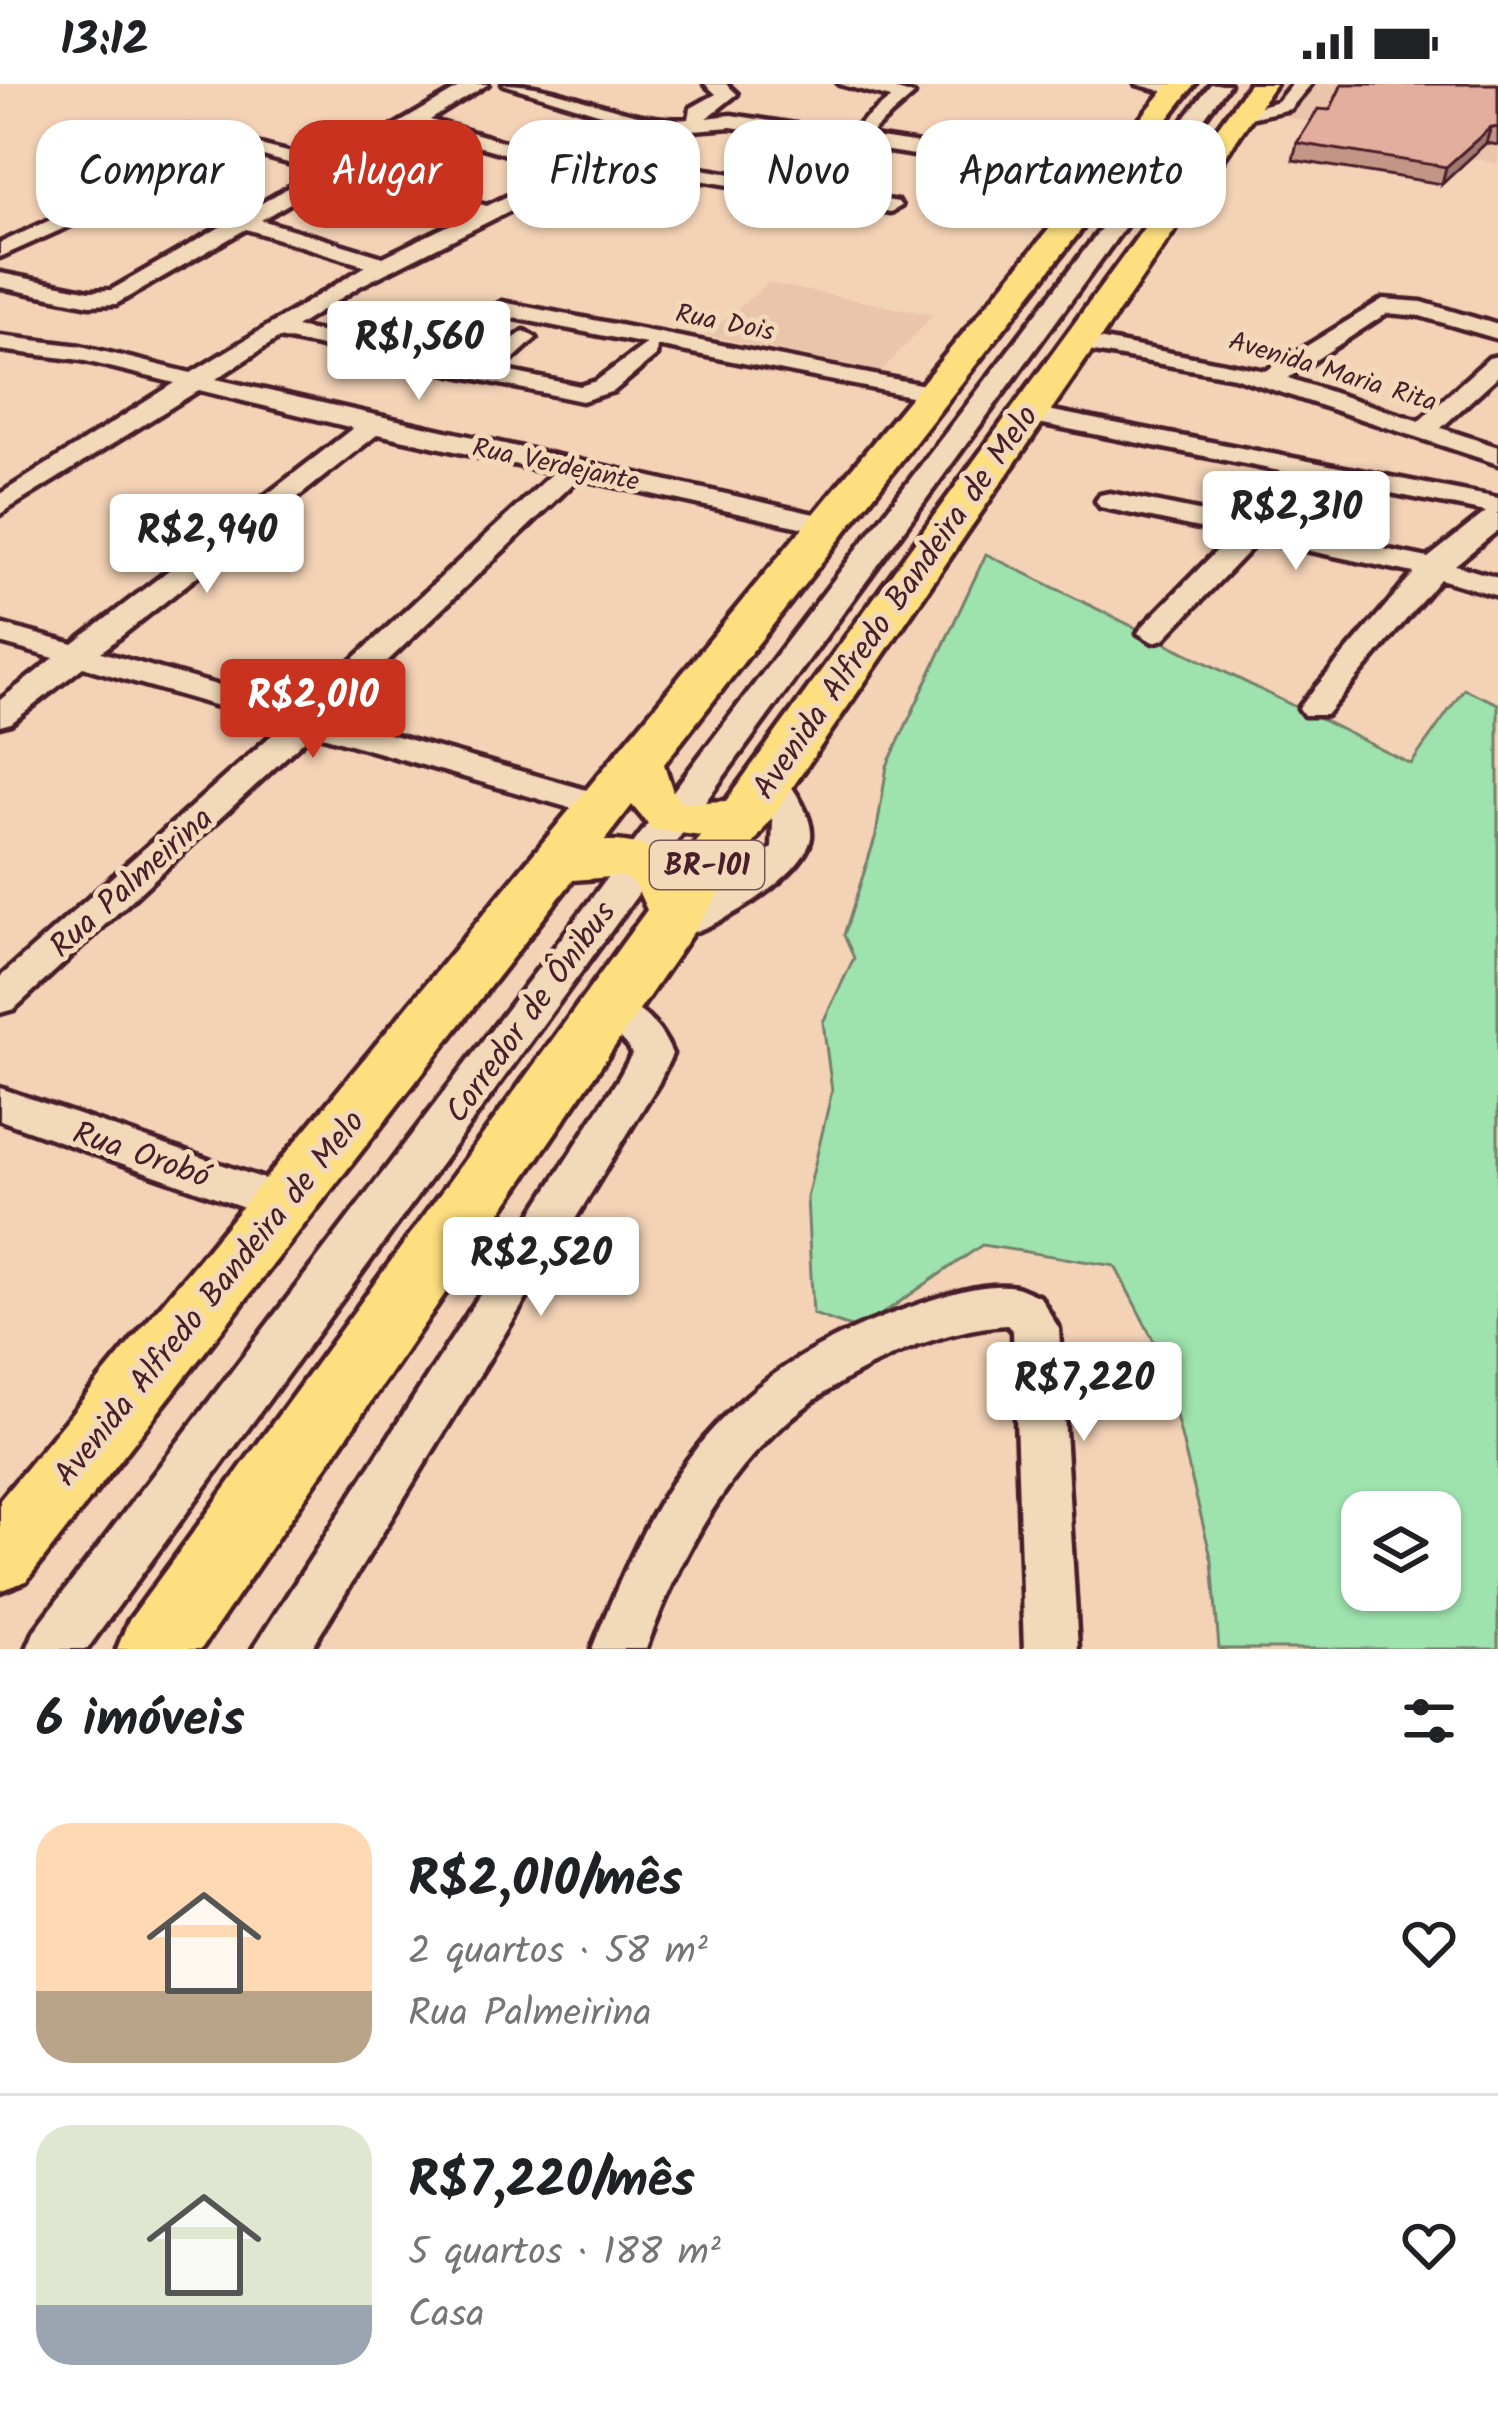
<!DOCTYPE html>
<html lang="pt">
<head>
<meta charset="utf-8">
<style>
	:root { --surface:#fff; --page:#f6f6f6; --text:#202124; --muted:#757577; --line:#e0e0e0; --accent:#c8321e }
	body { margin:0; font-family:Kalam,sans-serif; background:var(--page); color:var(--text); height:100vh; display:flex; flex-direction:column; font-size:45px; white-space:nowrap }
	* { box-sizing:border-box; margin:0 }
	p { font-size:39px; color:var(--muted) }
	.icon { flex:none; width:66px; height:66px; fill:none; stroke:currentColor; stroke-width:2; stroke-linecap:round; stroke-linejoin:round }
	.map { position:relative; height:1565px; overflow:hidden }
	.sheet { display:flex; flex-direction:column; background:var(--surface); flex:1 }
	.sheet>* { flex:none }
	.banner { position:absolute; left:36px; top:36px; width:1428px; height:108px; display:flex; gap:24px }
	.fabs { position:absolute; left:1341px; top:1407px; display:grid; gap:24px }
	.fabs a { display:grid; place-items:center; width:120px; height:120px; border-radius:24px; background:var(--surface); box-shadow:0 3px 9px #0004; font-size:60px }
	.price { position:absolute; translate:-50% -102px; padding:0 27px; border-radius:12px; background:#fff; color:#222; font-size:39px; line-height:78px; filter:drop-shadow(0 3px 6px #0008) }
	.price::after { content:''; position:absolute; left:50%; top:72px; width:36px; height:27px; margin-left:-18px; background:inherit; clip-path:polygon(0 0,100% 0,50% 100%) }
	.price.on { background:var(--accent); color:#fff }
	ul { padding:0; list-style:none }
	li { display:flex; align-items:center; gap:36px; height:300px; padding:0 36px }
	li+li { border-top:3px solid var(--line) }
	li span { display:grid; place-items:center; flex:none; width:336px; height:240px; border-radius:36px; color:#555 }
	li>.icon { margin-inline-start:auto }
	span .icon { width:144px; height:144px; fill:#fffc; stroke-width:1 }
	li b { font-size:51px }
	h2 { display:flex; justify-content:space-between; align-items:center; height:144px; padding:0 36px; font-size:51px }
	.tag { padding:0 42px; border-radius:36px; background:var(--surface); box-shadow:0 3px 9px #0004; font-size:42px; line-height:108px }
	.tag.on { background:var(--accent); color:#fff }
	.status { display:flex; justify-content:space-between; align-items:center; height:84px; padding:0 60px; background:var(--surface); direction:ltr }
	.status svg { height:33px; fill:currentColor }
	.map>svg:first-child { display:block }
</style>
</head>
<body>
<div class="status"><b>13:12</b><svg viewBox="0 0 49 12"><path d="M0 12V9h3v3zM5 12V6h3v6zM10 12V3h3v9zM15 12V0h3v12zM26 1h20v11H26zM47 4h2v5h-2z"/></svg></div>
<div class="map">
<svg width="1498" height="1565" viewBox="0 0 1498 1565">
	<rect width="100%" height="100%" fill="#f3d2b6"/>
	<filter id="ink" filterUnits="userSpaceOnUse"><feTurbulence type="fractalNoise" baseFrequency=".00833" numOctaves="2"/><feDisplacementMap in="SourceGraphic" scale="24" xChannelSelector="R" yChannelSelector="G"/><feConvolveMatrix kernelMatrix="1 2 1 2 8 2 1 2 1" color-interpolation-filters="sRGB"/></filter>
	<g filter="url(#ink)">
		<!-- built -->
		<path fill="#ebc4ac" d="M1277,0l221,1v79l-237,-53z
			M768,199l165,32 -52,57 -175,-37z"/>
		<!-- green -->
		<path fill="#9ee2ae" stroke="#74806c" stroke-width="3" fill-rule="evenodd" d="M986,470l425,210 53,-75 34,15v945h-279l-7,-88 -51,-206 -46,-89 -133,-21 -123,85 -46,-16 -6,-116 25,-107 -9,-69 31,-64 -10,-23 32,-100 11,-69zM1362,1428h78v78h-78z"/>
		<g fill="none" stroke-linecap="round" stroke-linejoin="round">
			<defs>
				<path id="minor" d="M466,0h22l-58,36 146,43 71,-35 -144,-44c64,0 123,41 186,35l2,-11 25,-14 -11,-10h21l11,10 -30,24 24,-3 117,18 43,-35 -52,-14h37l38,11 -47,41 242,37 10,6 -10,6 -253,-39 -48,41 90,15 3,4 -10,6 -288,-48 -243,122 -64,41 73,15 52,-32 8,2v10l-36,25 85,18 46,-34 12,7 -35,32 79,16 16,-5 50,-37 -152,-30 -3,-5 11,-7 443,87 3,5 -3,5 -9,2 -279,-55 -1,10 -42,35 -32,10 -303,-63 -63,41 616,139 14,8 -14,8 -253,-56 -250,239 286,81 5,8 -5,8h-24l-279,-81 -298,276 -14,4v-36l283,-252 -200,-58 -72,56 -11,3v-26l54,-42 -54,-15v-19l73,20 280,-216 -154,-38 -199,124v-20l175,-111 -94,-23 -81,-10v-14l81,10 110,27 175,-107 -120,-37 -130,75 -26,1 -90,-18v-14l90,18 21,-1 116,-67 -91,-27 -136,61v-14l116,-53 -64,-20v-8h14l176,53 74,-44 -127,-36v-8l142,36zM731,43l105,16 -48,40 -167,-27 47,-24zM417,44l144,42 -74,36 -137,-38zM336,92l134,39 -87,42 -122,-37zM378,350l175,39 -253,236 -199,-57z
					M1136,0h38l12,6 -9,5z
					M1211,0h18l-1142,1565h-60l8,-19z
					M1292,0h19l-21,25 -49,11 -9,-6 46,-13z
					M1383,215l39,3 76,23v14l-78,-23 -33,-3 -99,65 131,43 70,-63 9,-2v20l-57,52 57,19v17l-264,-87 -157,-28 -12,-7 12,-7 189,36z
					M1027,322l471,92v32l-43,35 43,13v18l-58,-17 -114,136h-22l-5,-7 5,-7 110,-128 -155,-33 -95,99 -11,3 -15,-9 4,-6 90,-92 -132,-28 -4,-6 4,-6 10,-2 318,65 58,-46 -468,-93 -4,-5 4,-5z
					M768,683l12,3c12,17 33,45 31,67 -5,42 -121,111 -157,101l-6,-9 6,-9 74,-37 44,-35 1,-26 -22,-45 5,-7z
					M605,911c33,10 54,27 67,59l-14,30 -347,565h-58l367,-573 12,-22c-10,-23 -35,-25 -47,-45l6,-10z
					M0,1004l299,103 6,12 -6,12 -16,6 -283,-101z
					M1016,1203l24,10 19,32 19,320h-54l-11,-318 -6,-6c-38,2 -80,15 -115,31 -133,58 -197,160 -246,293h-54c68,-173 127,-273 308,-338 34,-12 80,-30 116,-24z"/>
				<path id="highway" d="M1169,0h26l-531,680 9,28 10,11 43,-2 523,-717h26l-1074,1565h-84l11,-27 519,-712 -11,-24 -13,-10 -50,4 -547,701 -26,10v-91zM632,721l20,24 49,7 -24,33c-18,-22 -46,-29 -73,-28z"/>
			</defs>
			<!-- minor casing -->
			<use href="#minor" stroke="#4a1f2b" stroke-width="9"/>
			<!-- highway casing -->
			<use href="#highway" stroke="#4a1f2b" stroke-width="9"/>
			<!-- minor -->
			<use href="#minor" fill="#f1d9b9" fill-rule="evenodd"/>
			<!-- highway -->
			<use href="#highway" fill="#fedf80" fill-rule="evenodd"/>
		</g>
		<!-- wall -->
		<path fill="#c49688" stroke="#4a1f2b" stroke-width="3" d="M1498,0v61l-12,-2 -44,41 -149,-24 4,-17 33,-33z"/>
		<!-- shaded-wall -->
		<path fill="#a07a6f" stroke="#4a1f2b" stroke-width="3" d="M1491,43l-5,16 -44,41 4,-17z"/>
		<!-- building -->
		<path fill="#e4ae9e" stroke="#4a1f2b" stroke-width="3" d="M1342,0h156v44l-7,-1 -45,40 -149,-24 21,-34 12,1z"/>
	</g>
	<g text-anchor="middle" stroke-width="10" stroke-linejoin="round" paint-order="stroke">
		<!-- far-street labels -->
		<g font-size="27" fill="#4a1f2b" stroke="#f1d9b9">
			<text transform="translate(725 238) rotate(11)" y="9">Rua Dois</text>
			<text transform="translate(1333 287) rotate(17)" y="9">Avenida Maria Rita</text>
			<text transform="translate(556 380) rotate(12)" y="9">Rua Verdejante</text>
		</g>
		<!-- shield labels -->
		<rect fill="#f1d9b9" stroke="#7c5756" stroke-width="3" x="650" y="757" width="114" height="48" rx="9"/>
		<g font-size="30" font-weight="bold" fill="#4a1f2b">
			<text x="707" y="791">BR-101</text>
		</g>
		<!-- street labels -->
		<g font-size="33" fill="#4a1f2b" stroke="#f1d9b9">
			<text transform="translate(894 517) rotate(-55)" y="12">Avenida Alfredo Bandeira de Melo</text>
			<text transform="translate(130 797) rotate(-42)" y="12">Rua Palmeirina</text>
			<text transform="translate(529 927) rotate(-54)" y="12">Corredor de Ônibus</text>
			<text transform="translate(142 1069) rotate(19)" y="12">Rua Orobó</text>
			<text transform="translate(208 1213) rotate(-51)" y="12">Avenida Alfredo Bandeira de Melo</text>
		</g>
	</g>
</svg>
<div class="fabs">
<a><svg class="icon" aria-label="layers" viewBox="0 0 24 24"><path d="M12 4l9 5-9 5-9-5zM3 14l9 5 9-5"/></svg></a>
</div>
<b class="price" style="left:419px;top:319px">R$1,560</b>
<b class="price" style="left:1296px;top:489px">R$2,310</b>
<b class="price" style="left:207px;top:512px">R$2,940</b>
<b class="price on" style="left:313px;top:677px">R$2,010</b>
<b class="price" style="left:541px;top:1235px">R$2,520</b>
<b class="price" style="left:1084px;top:1360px">R$7,220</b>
<div class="banner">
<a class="tag">Comprar</a>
<a class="tag on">Alugar</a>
<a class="tag">Filtros</a>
<a class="tag">Novo</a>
<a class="tag">Apartamento</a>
</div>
</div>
<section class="sheet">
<h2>6 imóveis<svg class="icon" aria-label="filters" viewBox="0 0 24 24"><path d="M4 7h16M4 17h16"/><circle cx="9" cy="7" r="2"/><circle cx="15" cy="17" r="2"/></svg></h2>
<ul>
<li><span style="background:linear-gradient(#ffd9b3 70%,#b9a48a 0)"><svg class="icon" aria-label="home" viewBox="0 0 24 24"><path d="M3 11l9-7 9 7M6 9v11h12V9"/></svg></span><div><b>R$2,010/mês</b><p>2 quartos · 58 m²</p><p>Rua Palmeirina</p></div><svg class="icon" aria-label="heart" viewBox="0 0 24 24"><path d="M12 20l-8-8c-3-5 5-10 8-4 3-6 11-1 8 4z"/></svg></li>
<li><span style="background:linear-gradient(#dfe7d0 75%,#9aa5b1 0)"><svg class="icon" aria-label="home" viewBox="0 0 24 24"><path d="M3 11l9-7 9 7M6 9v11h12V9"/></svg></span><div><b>R$7,220/mês</b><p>5 quartos · 188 m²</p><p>Casa</p></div><svg class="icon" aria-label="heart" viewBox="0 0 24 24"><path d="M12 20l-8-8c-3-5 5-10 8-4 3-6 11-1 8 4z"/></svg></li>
</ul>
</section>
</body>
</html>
